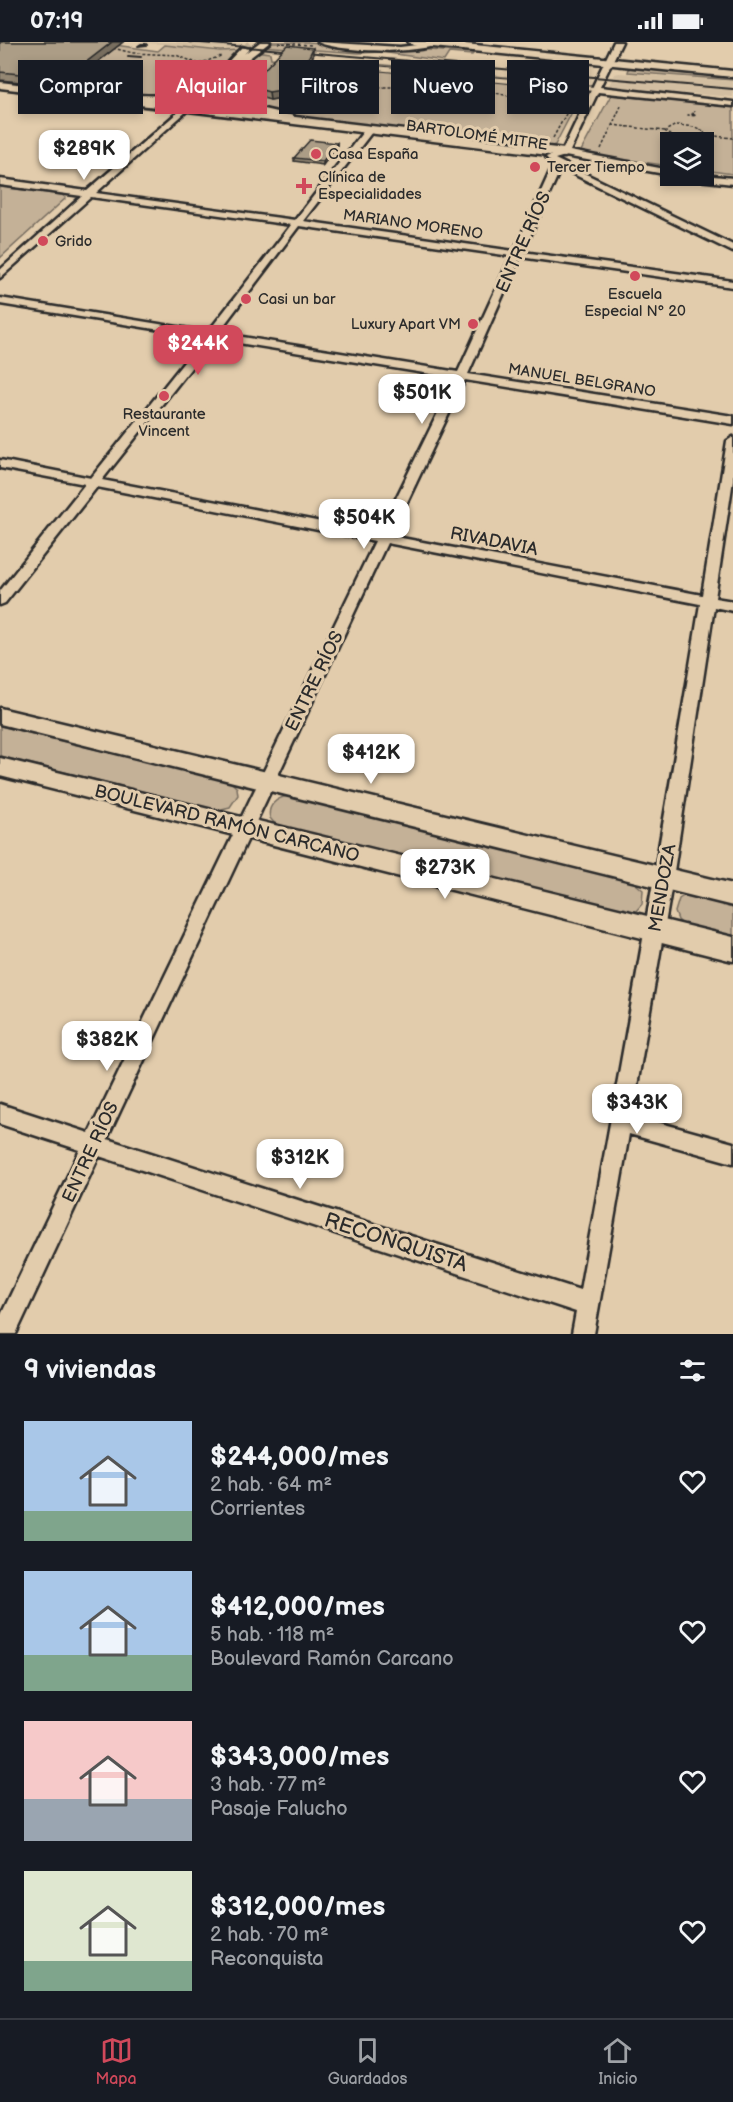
<!DOCTYPE html>
<html lang="es">
<head>
<meta charset="utf-8">
<style>
	:root { --surface:#171b24; --page:#242831; --text:#f1f3f6; --muted:#9ea1a6; --line:#363941; --accent:#d1495b }
	body { margin:0; font-family:"Balsamiq Sans",sans-serif; background:var(--page); color:var(--text); height:100vh; display:flex; flex-direction:column; font-size:22px; white-space:nowrap }
	* { box-sizing:border-box; margin:0 }
	p { font-size:20px; color:var(--muted) }
	.icon { flex:none; width:33px; height:33px; fill:none; stroke:currentColor; stroke-width:2; stroke-linecap:round; stroke-linejoin:round }
	.map { position:relative; height:1292px; overflow:hidden }
	.side { display:flex; flex-direction:column; background:var(--surface); flex:1 }
	.side>* { flex:none }
	.banner { position:absolute; left:18px; top:18px; width:698px; height:54px; display:flex; gap:12px }
	.controls { position:absolute; left:660px; top:90px; display:grid; gap:12px }
	.controls a { display:grid; place-items:center; width:54px; height:54px; border-radius:0px; background:var(--surface); box-shadow:0 3px 9px #0003; font-size:30px }
	.price { position:absolute; translate:-50% -51px; padding:0 14px; border-radius:12px; background:#fff; color:#222; font-size:20px; line-height:39px; filter:drop-shadow(0 2px 3px #0008) }
	.price::after { content:''; position:absolute; left:50%; top:36px; width:18px; height:14px; margin-left:-9px; background:inherit; clip-path:polygon(0 0,100% 0,50% 100%) }
	.price.selected { background:var(--accent); color:#fff }
	ul { padding:0; list-style:none }
	li { display:flex; align-items:center; gap:18px; height:150px; padding:0 24px }
	li span { display:grid; place-items:center; flex:none; width:168px; height:120px; border-radius:0px; color:#555 }
	li>.icon { margin-inline-start:auto }
	span .icon { width:72px; height:72px; fill:#fffc; stroke-width:1 }
	li b { font-size:26px }
	h2 { display:flex; justify-content:space-between; align-items:center; height:72px; padding:0 24px; font-size:26px }
	.chip { padding:0 21px; border-radius:0px; background:var(--surface); box-shadow:0 3px 9px #0003; font-size:21px; line-height:54px }
	.chip.selected { background:var(--accent); color:#fff }
	.status { display:flex; justify-content:space-between; align-items:center; height:42px; padding:0 30px; background:var(--surface); direction:ltr }
	.status svg { height:16px; fill:currentColor }
	.tabs { display:flex; justify-content:space-around; align-items:center; height:84px; border-top:2px solid var(--line); background:var(--surface); font-size:16px; color:var(--muted) }
	.tabs a { display:grid; justify-items:center; gap:3px }
	.tabs .selected { color:var(--accent) }
	.map>svg:first-child { display:block }
</style>
</head>
<body>
<div class="status"><b>07:19</b><svg viewBox="0 0 49 12"><path d="M0 12V9h3v3zM5 12V6h3v6zM10 12V3h3v9zM15 12V0h3v12zM26 1h20v11H26zM47 4h2v5h-2z"/></svg></div>
<div class="map">
<svg width="733" height="1292" viewBox="0 0 733 1292">
	<rect width="100%" height="100%" fill="#e2ccac"/>
	<filter id="ink" filterUnits="userSpaceOnUse"><feTurbulence type="fractalNoise" baseFrequency=".0167" numOctaves="2"/><feDisplacementMap in="SourceGraphic" scale="12" xChannelSelector="R" yChannelSelector="G"/><feConvolveMatrix kernelMatrix="1 2 1 2 8 2 1 2 1" color-interpolation-filters="sRGB"/></filter>
	<g filter="url(#ink)">
		<!-- built -->
		<path fill="#d2bea1" d="M136,0h88l52,5 -6,6z
			M619,31l114,8v16l-125,-10 7,-13z"/>
		<!-- green -->
		<path fill="#c4b197" stroke="#786e61" stroke-width="1.5" d="M0,0h93l65,9 7,-6 55,6 20,-1c-23,21 -40,43 -73,45l-90,-3 -31,-4 4,-3 6,1 25,-19z
			M272,0h35l167,11 -2,2 -23,-2 -5,8 -63,-9 -23,1 -97,-7z
			M254,9l16,2 1,5 55,5 3,-2 35,2 222,22 -31,60 -9,3 -223,-26 -107,-23 -4,-6 3,-4z
			M629,26l104,10v2l-105,-8z
			M9,46l155,20 -5,2 -155,-20z
			M205,49v7l9,5 49,11 -161,-20 67,4z
			M611,53l122,12v67l-29,-4v-28h-34v24l-90,-13z
			M0,145l62,8 4,3 -66,60z
			M0,684l231,56 6,6 1,7 -8,12 -13,3 -217,-54z
			M288,754l343,84 12,10 -1,14 -6,7h-12l-348,-86 -6,-7c-3,-12 6,-20 18,-22z
			M685,853l48,10v33l-48,-12 -7,-6 -3,-8 4,-13z"/>
		<g fill="none" stroke-linecap="round" stroke-linejoin="round">
			<!-- minor-tunnel -->
			<path stroke="#bdac92" stroke-width="8" stroke-dasharray="8 4" stroke-linecap="butt" d="M245,7l5,-5"/>
			<defs>
				<path id="service" d="M375,26l219,21"/>
				<path id="minor" d="M260,0h10l-27,21 -6,-2 -18,18 3,2 -10,14 4,3 78,18v4l-84,-18 -6,-7 2,-6c-30,20 -95,8 -130,6l-4,-2 4,-2c30,1 95,11 121,-3 18,-9 31,-27 45,-41l7,2 -5,5z
					M318,0l82,5 42,-5c-17,13 -106,10 -124,0z
					M614,0h8l-22,45 133,15v4l-135,-14 -28,59 100,19v5l-105,-19 -10,3 178,86v7l-172,-84 -38,84 210,29v6l-213,-30 -52,117 265,42v8l-268,-44 -74,156 311,59 25,-154 6,-4v43l-18,118 18,3v10l-19,-4 -41,271 -41,237 101,28v20l-104,-29 -35,200h-22l4,-22 -477,-156 -83,178h-16v-17l80,-167 -80,-26v-20l89,29 286,-592 -278,-54 -92,116 -5,2v-14l85,-107 -85,-16v-8l91,18 113,-141 -204,-33v-6l208,34 83,-107 -200,-28 -91,81v-8l82,-74 -82,-11v-6l87,12 98,-85h3v4l-92,83 199,27 71,-92h6v4l-69,89 211,30 39,-86 -7,-8 16,-6zM299,184l212,30 -53,116 -240,-39zM214,297l241,39 -76,155 -277,-53zM387,501l313,61c-37,230 -79,458 -120,686l-473,-151z
					M704,133l29,3v6l-44,-5 -4,-3z"/>
				<path id="secondary" d="M408,0h37l288,29v6l-320,-32z
					M0,40l565,67 6,4 -6,4 -565,-69z
					M0,666l733,176v22l-733,-182z
					M0,716l733,179v24l-733,-185z"/>
			</defs>
			<!-- service casing -->
			<use href="#service" stroke="#2b2b2b" stroke-width="6"/>
			<!-- minor casing -->
			<use href="#minor" stroke="#2b2b2b" stroke-width="5"/>
			<!-- secondary casing -->
			<use href="#secondary" stroke="#2b2b2b" stroke-width="5"/>
			<!-- path -->
			<path stroke="#2b2b2b" stroke-width="1.5" stroke-dasharray="3 2" stroke-linecap="butt" d="M278,1l33,2
				M113,6l20,5 43,2 23,9
				M190,21l18,4
				M199,22l22,-8
				M252,29l12,-3 -5,-6
				M246,30l17,2
				M299,36l82,9h58
				M487,49l31,7 24,-1
				M693,72l3,2 -8,-1z
				M693,72l1,-3
				M612,83l53,6
				M676,83l19,2 9,4 1,5c-14,7 -29,6 -40,-5z
				M706,93l27,3
				M553,96l21,-39
				M601,107l21,-45"/>
			<!-- service -->
			<use href="#service" stroke="#e2ccac" stroke-width="4"/>
			<!-- minor -->
			<use href="#minor" fill="#e2ccac" fill-rule="evenodd"/>
			<!-- secondary -->
			<use href="#secondary" fill="#e2ccac" fill-rule="evenodd"/>
			<!-- rail -->
			<path stroke="#2b2b2b" stroke-width="2" d="M189,0l544,47
				M141,2h5l1,1 -9,1z
				M128,14l13,1"/>
			<!-- path-bridge -->
			<path stroke="#2b2b2b" stroke-width="1.5" stroke-dasharray="3 2" stroke-linecap="butt" d="M210,26l34,4"/>
		</g>
		<!-- wall -->
		<path fill="#948773" stroke="#2b2b2b" stroke-width="1.5" d="M0,0h123l-41,32 -33,-4 -18,13 -31,-3z
			M313,14l-19,40 -24,4 -36,-10 -1,-8z
			M337,101v3l-14,19 -29,-4v-3z"/>
		<!-- shaded-wall -->
		<path fill="#786e5e" stroke="#2b2b2b" stroke-width="1.5" d="M112,0h11l-41,32 -1,-8z
			M313,6v8l-19,40 -24,4 -1,-8z
			M48,20l1,8 -18,13 -1,-8z
			M337,101v3l-14,19v-4z"/>
		<!-- building -->
		<path fill="#ac9d86" stroke="#2b2b2b" stroke-width="1.5" d="M0,0h112l-31,24 -33,-4 -18,13 -30,-3z
			M287,3l26,3 -19,40 -25,4 -36,-10 28,-9z
			M310,98l27,3 -14,18 -29,-3z"/>
	</g>
	<!-- markers -->
	<g fill="#d1495b" stroke="#e2ccac" stroke-width="2">
		<circle cx="316" cy="112" r="6"/>
		<circle cx="535" cy="125" r="6"/>
		<path d="M301 135h6v6h6v6h-6v6h-6v-6h-6v-6h6z"/>
		<circle cx="43" cy="199" r="6"/>
		<circle cx="635" cy="234" r="6"/>
		<circle cx="246" cy="257" r="6"/>
		<circle cx="473" cy="282" r="6"/>
		<circle cx="164" cy="354" r="6"/>
	</g>
	<g text-anchor="middle" stroke-width="6" stroke-linejoin="round" paint-order="stroke">
		<!-- far-street labels -->
		<g font-size="15" fill="#2b2b2b" stroke="#e2ccac">
			<text transform="translate(477 93) rotate(8)" y="5">BARTOLOMÉ MITRE</text>
			<text transform="translate(413 182) rotate(8)" y="5">MARIANO MORENO</text>
			<text transform="translate(582 338) rotate(9)" y="5">MANUEL BELGRANO</text>
		</g>
		<!-- far-poi labels -->
		<g font-size="15" fill="#2b2b2b" stroke="#e2ccac" text-anchor="start">
			<text x="328" y="117">Casa España</text>
			<text x="547" y="130">Tercer Tiempo</text>
			<text x="318" y="140">Clínica de<tspan x="318" dy="17">Especialidades</tspan></text>
			<text x="55" y="204">Grido</text>
			<text x="635" y="257" text-anchor="middle">Escuela<tspan x="635" dy="17">Especial Nº 20</tspan></text>
			<text x="258" y="262">Casi un bar</text>
			<text x="461" y="287" text-anchor="end">Luxury Apart VM</text>
			<text x="164" y="377" text-anchor="middle">Restaurante<tspan x="164" dy="17">Vincent</tspan></text>
		</g>
		<!-- street labels -->
		<g font-size="18" fill="#2b2b2b" stroke="#e2ccac">
			<text transform="translate(523 200) rotate(-66)" y="6">ENTRE RÍOS</text>
			<text transform="translate(494 499) rotate(11)" y="6">RIVADAVIA</text>
			<text transform="translate(314 639) rotate(-64)" y="6">ENTRE RÍOS</text>
			<text transform="translate(227 781) rotate(14)" y="6">BOULEVARD RAMÓN CARCANO</text>
			<text transform="translate(662 846) rotate(-80)" y="6">MENDOZA</text>
			<text transform="translate(90 1110) rotate(-65)" y="6">ENTRE RÍOS</text>
		</g>
		<!-- near-street labels -->
		<g font-size="21" fill="#2b2b2b" stroke="#e2ccac">
			<text transform="translate(396 1200) rotate(18)" y="7">RECONQUISTA</text>
		</g>
	</g>
</svg>
<div class="controls">
<a><svg class="icon" aria-label="layers" viewBox="0 0 24 24"><path d="M12 4l9 5-9 5-9-5zM3 14l9 5 9-5"/></svg></a>
</div>
<b class="price" style="left:84px;top:139px">$289K</b>
<b class="price selected" style="left:198px;top:334px">$244K</b>
<b class="price" style="left:422px;top:383px">$501K</b>
<b class="price" style="left:364px;top:508px">$504K</b>
<b class="price" style="left:371px;top:743px">$412K</b>
<b class="price" style="left:445px;top:858px">$273K</b>
<b class="price" style="left:107px;top:1030px">$382K</b>
<b class="price" style="left:637px;top:1093px">$343K</b>
<b class="price" style="left:300px;top:1148px">$312K</b>
<div class="banner">
<a class="chip">Comprar</a>
<a class="chip selected">Alquilar</a>
<a class="chip">Filtros</a>
<a class="chip">Nuevo</a>
<a class="chip">Piso</a>
</div>
</div>
<section class="side">
<h2>9 viviendas<svg class="icon" aria-label="filters" viewBox="0 0 24 24"><path d="M4 7h16M4 17h16"/><circle cx="9" cy="7" r="2"/><circle cx="15" cy="17" r="2"/></svg></h2>
<ul>
<li><span style="background:linear-gradient(#a9c7e8 75%,#7fa58c 0)"><svg class="icon" aria-label="home" viewBox="0 0 24 24"><path d="M3 11l9-7 9 7M6 9v11h12V9"/></svg></span><div><b>$244,000/mes</b><p>2 hab. · 64 m²</p><p>Corrientes</p></div><svg class="icon" aria-label="heart" viewBox="0 0 24 24"><path d="M12 20l-8-8c-3-5 5-10 8-4 3-6 11-1 8 4z"/></svg></li>
<li><span style="background:linear-gradient(#a9c7e8 70%,#7fa58c 0)"><svg class="icon" aria-label="home" viewBox="0 0 24 24"><path d="M3 11l9-7 9 7M6 9v11h12V9"/></svg></span><div><b>$412,000/mes</b><p>5 hab. · 118 m²</p><p>Boulevard Ramón Carcano</p></div><svg class="icon" aria-label="heart" viewBox="0 0 24 24"><path d="M12 20l-8-8c-3-5 5-10 8-4 3-6 11-1 8 4z"/></svg></li>
<li><span style="background:linear-gradient(#f6c9c9 65%,#9aa5b1 0)"><svg class="icon" aria-label="home" viewBox="0 0 24 24"><path d="M3 11l9-7 9 7M6 9v11h12V9"/></svg></span><div><b>$343,000/mes</b><p>3 hab. · 77 m²</p><p>Pasaje Falucho</p></div><svg class="icon" aria-label="heart" viewBox="0 0 24 24"><path d="M12 20l-8-8c-3-5 5-10 8-4 3-6 11-1 8 4z"/></svg></li>
<li><span style="background:linear-gradient(#dfe7d0 75%,#7fa58c 0)"><svg class="icon" aria-label="home" viewBox="0 0 24 24"><path d="M3 11l9-7 9 7M6 9v11h12V9"/></svg></span><div><b>$312,000/mes</b><p>2 hab. · 70 m²</p><p>Reconquista</p></div><svg class="icon" aria-label="heart" viewBox="0 0 24 24"><path d="M12 20l-8-8c-3-5 5-10 8-4 3-6 11-1 8 4z"/></svg></li>
</ul>
</section>
<nav class="tabs">
<a class="selected"><svg class="icon" aria-label="map" viewBox="0 0 24 24"><path d="M3 6l6-2 6 2 6-2v14l-6 2-6-2-6 2zM9 4v14M15 6v14"/></svg>Mapa</a>
<a><svg class="icon" aria-label="saved" viewBox="0 0 24 24"><path d="M7 4h10v16l-5-4-5 4z"/></svg>Guardados</a>
<a><svg class="icon" aria-label="home" viewBox="0 0 24 24"><path d="M3 11l9-7 9 7M6 9v11h12V9"/></svg>Inicio</a>
</nav>
</body>
</html>
